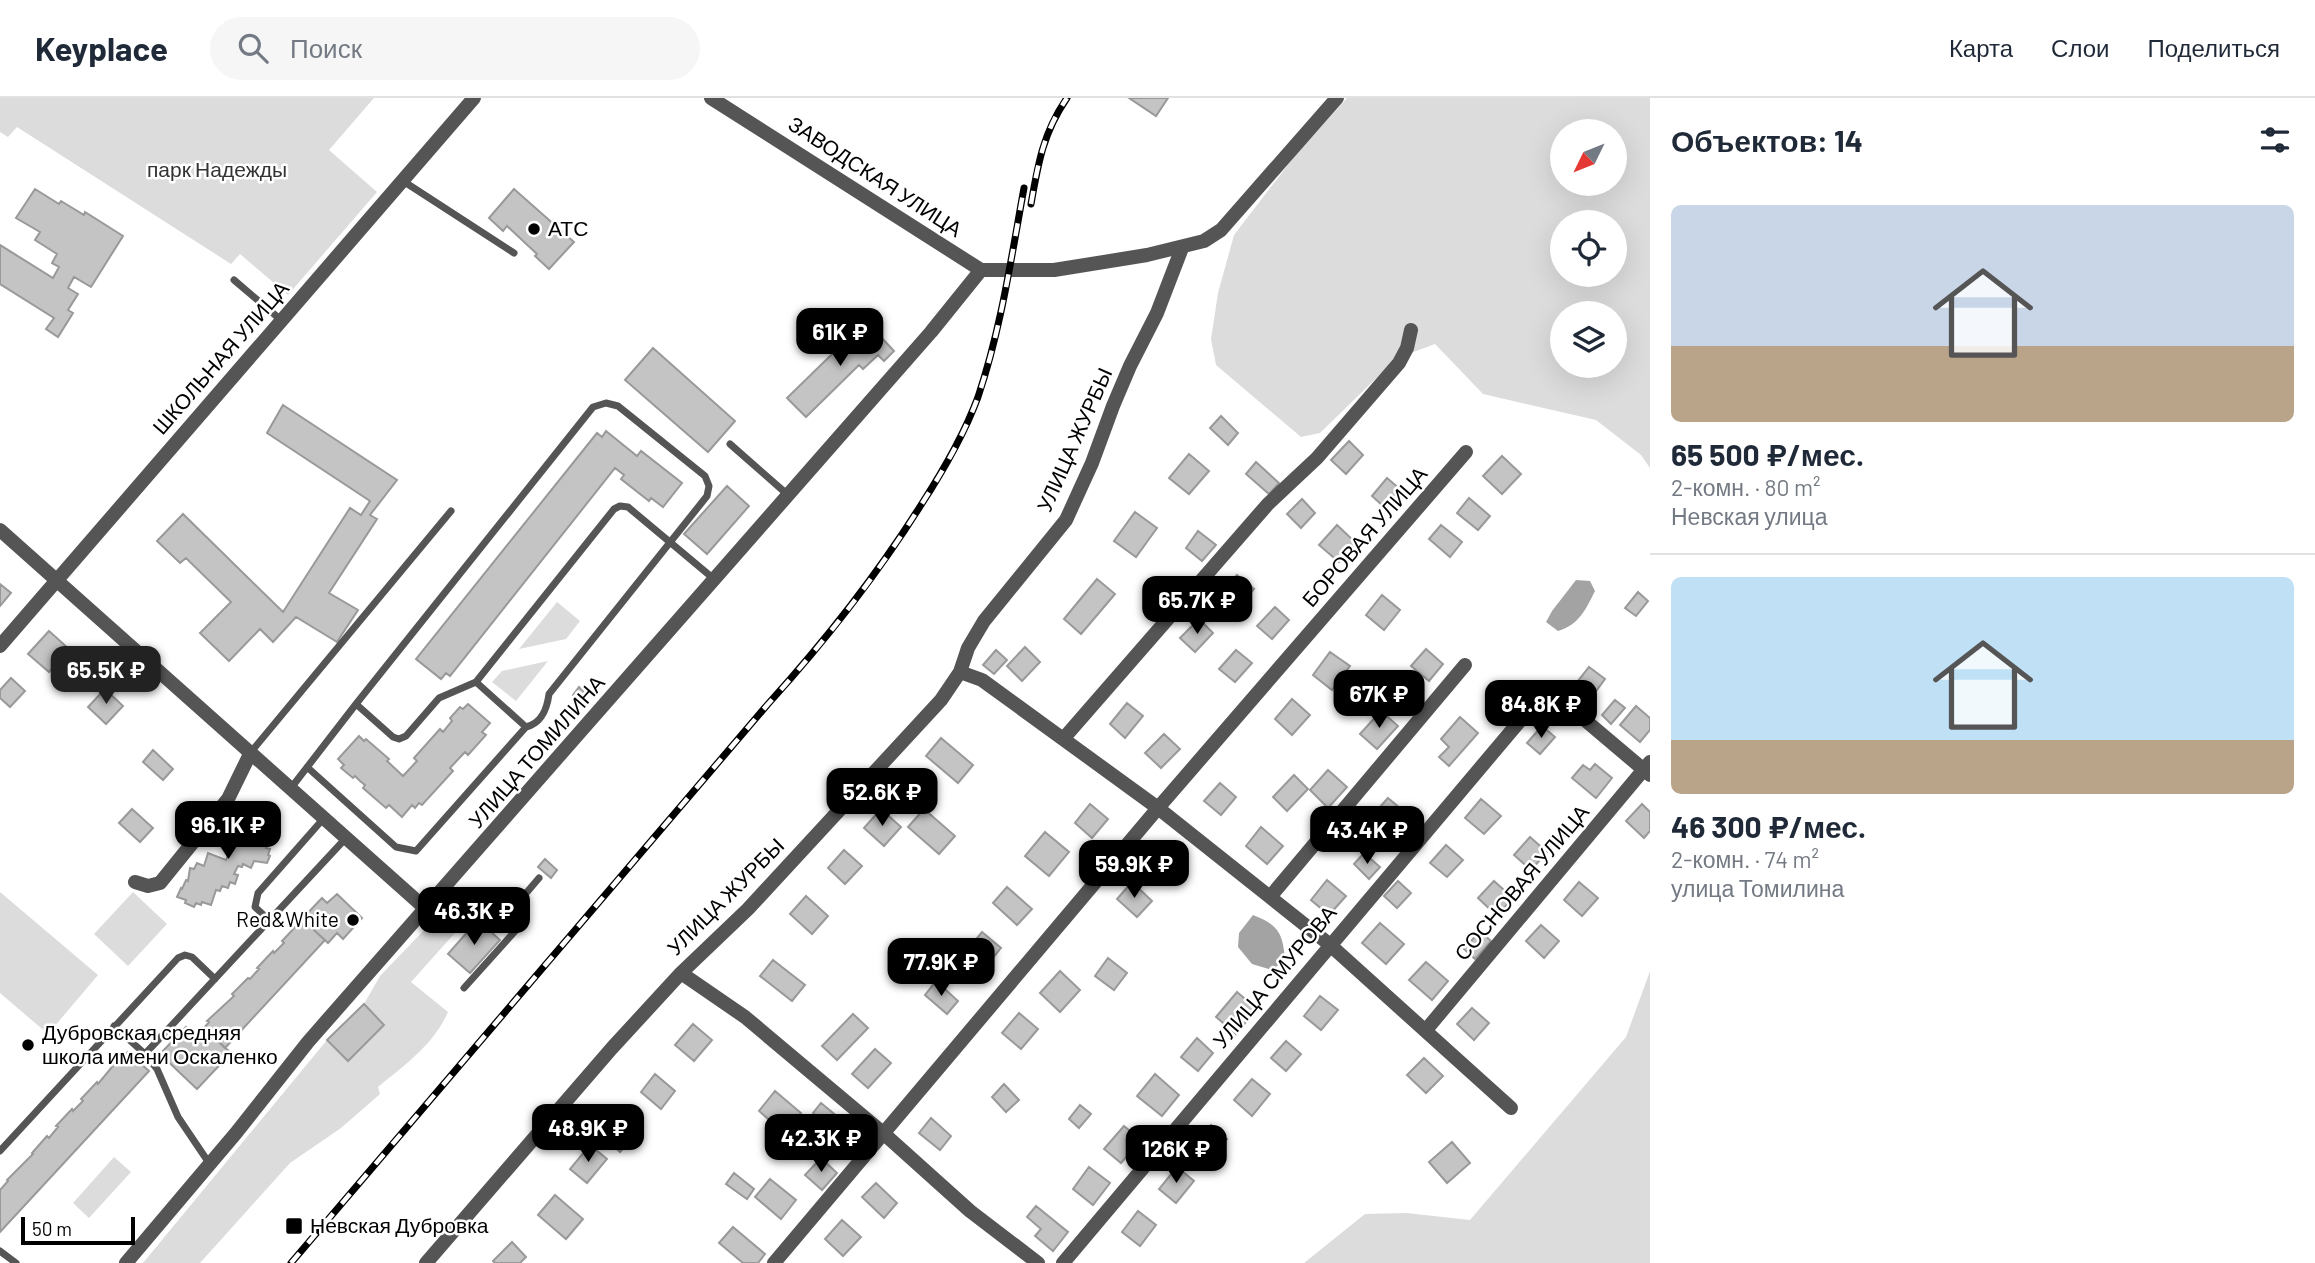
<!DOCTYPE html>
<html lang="ru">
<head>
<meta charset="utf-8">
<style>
	:root { --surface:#fff; --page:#f6f6f7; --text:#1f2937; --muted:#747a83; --line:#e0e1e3; --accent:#000 }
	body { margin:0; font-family:Barlow,sans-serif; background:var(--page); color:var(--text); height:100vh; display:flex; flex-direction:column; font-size:26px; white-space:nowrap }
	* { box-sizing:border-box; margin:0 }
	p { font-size:23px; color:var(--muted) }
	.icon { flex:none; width:38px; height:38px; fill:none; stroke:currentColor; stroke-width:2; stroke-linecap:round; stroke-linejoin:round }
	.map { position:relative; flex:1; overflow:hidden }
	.details { display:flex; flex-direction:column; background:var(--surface); width:665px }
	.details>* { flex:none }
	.needle { width:46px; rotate:227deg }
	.buttons { position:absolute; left:1550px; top:21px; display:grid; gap:14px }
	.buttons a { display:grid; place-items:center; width:77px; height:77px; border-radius:50%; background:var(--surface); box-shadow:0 7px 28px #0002; font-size:35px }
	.scale { position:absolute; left:21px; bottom:18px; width:114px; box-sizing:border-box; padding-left:7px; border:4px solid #000; border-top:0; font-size:19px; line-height:24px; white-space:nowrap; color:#000; -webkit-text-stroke:5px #fff; paint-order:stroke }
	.price { position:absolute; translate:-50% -60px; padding:0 16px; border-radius:14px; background:var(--accent); color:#fff; font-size:23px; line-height:46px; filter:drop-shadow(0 2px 4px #0008) }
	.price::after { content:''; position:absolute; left:50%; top:42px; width:21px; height:16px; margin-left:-10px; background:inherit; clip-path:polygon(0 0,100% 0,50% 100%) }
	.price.on { background:#222; color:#fff }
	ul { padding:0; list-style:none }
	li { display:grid; align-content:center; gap:14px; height:371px; padding:0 21px }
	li+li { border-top:2px solid var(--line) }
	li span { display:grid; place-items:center; height:217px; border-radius:10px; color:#555 }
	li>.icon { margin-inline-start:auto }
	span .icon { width:126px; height:126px; fill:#fffc; stroke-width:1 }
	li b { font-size:30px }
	h2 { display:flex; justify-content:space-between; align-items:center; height:84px; padding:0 21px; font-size:30px }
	header { display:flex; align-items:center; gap:42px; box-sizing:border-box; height:98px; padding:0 35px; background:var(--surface); border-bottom:2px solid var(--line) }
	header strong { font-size:33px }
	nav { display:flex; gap:38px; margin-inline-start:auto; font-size:24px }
	.search { width:490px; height:63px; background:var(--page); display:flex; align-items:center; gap:18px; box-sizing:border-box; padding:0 24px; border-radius:38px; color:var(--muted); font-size:26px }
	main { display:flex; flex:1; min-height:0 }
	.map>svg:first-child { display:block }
</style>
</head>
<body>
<header>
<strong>Keyplace</strong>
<div class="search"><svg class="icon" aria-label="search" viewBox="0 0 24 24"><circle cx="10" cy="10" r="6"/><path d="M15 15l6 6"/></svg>Поиск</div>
<nav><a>Карта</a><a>Слои</a><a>Поделиться</a></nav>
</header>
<main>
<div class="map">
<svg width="1650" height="1165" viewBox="0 0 1650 1165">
	<rect width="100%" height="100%" fill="#fff"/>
	<!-- green -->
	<path fill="#dcdcdc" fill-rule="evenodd" d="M0,0h374l-45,52 48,42 -89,103 -48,-41 -9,10 -214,-137 -9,10 -8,-5z
		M1347,0h303v370l-9,-13 -45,-35 -113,-26 -48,-50 -38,14 -77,75 -19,4 -85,-72 -5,-26 7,-46 16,-58 63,-82zM1563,33h52v53h-52zM1563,124h52v53h-52zM1563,215h52v53h-52z
		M557,504l23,19 -14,18 -47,10z
		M548,563l-32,40 -24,-19 10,-11z
		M0,794l98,83 -50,59 -48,-41z
		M133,794l34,32 -39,42 -34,-32z
		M455,800l24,8 -68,76 37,30c-14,32 -43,53 -70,75l2,7 -39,34 -51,35 -90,100h-57l184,-223 21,21 36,-36 -20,-21 16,-28z
		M1650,873v292h-346l61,-49 41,-1 64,7 156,-183z
		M114,1059l17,15 -42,46 -16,-15z"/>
	<!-- water -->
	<path fill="#a3a3a3" d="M1576,482l14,1 5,10c-9,18 -16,34 -37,40l-12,-9 6,-11z
		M1253,817c26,10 30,19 32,45l-13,10 -20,-6 -14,-17 1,-14z"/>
	<!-- building -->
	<path fill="#c4c4c4" stroke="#999" stroke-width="2" d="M1129,0h39l-12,18z
		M35,91l24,15 2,-3 23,14 1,-3 38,24 -32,51 -17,-10 -6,11 10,6 -10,16 5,3 -15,24 -12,-8 8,-11 -54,-34v-39l53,33 6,-11 -7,-4 5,-9 -22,-14 5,-8 -24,-14z
		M514,91l60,53 -25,27 -14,-13 2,-2 -30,-28 -4,5 -14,-13z
		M866,223l28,30 -10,10 -6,-6 -15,14 -4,-4 -53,52 -19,-19z
		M653,250l82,73 -27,31 -83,-72z
		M283,307l114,75 -27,35 7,4 -48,74 29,17 -21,32 -41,-25 -23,25 -13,-13 -31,32 -29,-28 31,-31 -45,-44 -6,5 -23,-22 26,-27 100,98 67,-104 11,7 9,-14 -103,-68z
		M1221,318l17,17 -10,12 -18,-17z
		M606,333l31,25 4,-5 41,32 -19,24 -12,-9 -2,3 -28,-22 3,-4 -9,-7 -165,208 -4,-3 -5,6 -25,-20 181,-226 5,4z
		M1349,343l14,14 -17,19 -15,-14z
		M1189,356l20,17 -20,23 -20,-16z
		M1502,358l19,18 -19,20 -19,-18z
		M1256,364l23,21 -10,11 -23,-20z
		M1387,380l13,11 -16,18 -12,-11z
		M727,388l22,20 -42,48 -23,-20z
		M1469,400l21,18 -12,14 -21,-17z
		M1302,401l13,14 -14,15 -14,-14z
		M1135,414l22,16 -21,29 -22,-16z
		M1337,427l19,18 -17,19 -20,-17z
		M1441,427l21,17 -12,15 -21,-18z
		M1198,433l18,14 -14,16 -16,-13z
		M1237,477l17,14 -16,20 -18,-15z
		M1097,481l18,15 -34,40 -17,-15z
		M0,486l11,9 -11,13z
		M1638,494l10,9 -12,15 -11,-8z
		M1382,497l18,15 -16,20 -18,-15z
		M1275,509l14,13 -17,19 -15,-13z
		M1199,521l14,14 -18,19 -15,-14z
		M49,533l20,18 -20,23 -21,-18z
		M1025,549l15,15 -18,19 -15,-15z
		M1426,551l17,15 -14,17 -18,-15z
		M996,552l11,10 -13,14 -11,-9z
		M1236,552l16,13 -17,19 -16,-13z
		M1330,554l20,14 -18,24 -19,-15z
		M1589,569l16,12 -14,19 -17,-12z
		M11,580l14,13 -15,16 -10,-9v-8z
		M579,589l9,8 -7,7 -8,-7z
		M105,591l18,17 -17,18 -18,-17z
		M1292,601l18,16 -18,20 -17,-16z
		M1615,602l10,8 -14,16 -9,-9z
		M1127,605l16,13 -18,22 -15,-14z
		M468,606l22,19 -8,9 4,3 -18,20 -3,-3 -15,16 3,3 -31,34 -3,-2 -4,5 -3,-3 -10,12 -13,-12 -3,3 -23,-20 2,-3 -5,-4 -5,-5 -2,2 -12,-10 3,-3 -6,-6 21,-23 5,5 2,-2 23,20 -2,2 16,15 14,-15 -3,-3 26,-29 3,3 9,-11 -2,-3 10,-11 3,2z
		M1636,608l14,12v12l-10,12 -20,-17z
		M1381,613l17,15 -21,23 -17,-15z
		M1460,619l18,16 -29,33 -10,-9 10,-10 -8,-8z
		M1542,628l13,11 -15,17 -13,-11z
		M1164,636l16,15 -19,19 -16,-15z
		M941,640l32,27 -15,18 -32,-27z
		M153,652l20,19 -10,11 -20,-18z
		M1595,666l17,14 -16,20 -24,-20 11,-13 7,5z
		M1328,672l19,17 -19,21 -18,-18z
		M1294,677l14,14 -21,22 -14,-14z
		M1220,685l16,14 -15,18 -17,-14z
		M1388,700l18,15 -18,21 -18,-16z
		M1481,701l20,17 -17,18 -19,-16z
		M1090,706l18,15 -16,19 -17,-15z
		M1642,706l8,8v19l-6,7 -18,-17z
		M132,711l21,19 -13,14 -21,-19z
		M881,711l20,18 -17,19 -20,-18z
		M924,711l31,27 -16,18 -31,-27z
		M242,713l17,3 -2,3 7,2 -1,3 7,3 -5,15 4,1 -3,7 4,1 -2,6 2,1 -3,7 -13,-2 -3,7 -8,-4 -1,3 -4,-1 -4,8 4,1 -3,9 -5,-2 -2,6 -6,-2 -2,5 -4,-1 -5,15 -9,-3 -1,3 -5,-2 -2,4 -9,-4 1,-3 -9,-3 4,-9 1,1 4,-9 2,1 2,-13 4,1 3,-6 7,3 4,-13 18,7 8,-20 -3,-1 3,-7 3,1 2,-6 -3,-1z
		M1261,729l22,19 -16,18 -21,-18z
		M1045,734l24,20 -20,24 -24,-20z
		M1530,739l17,15 -16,18 -17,-15z
		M1168,744l18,15 -15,18 -18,-15z
		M1446,747l17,15 -16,17 -17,-14z
		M844,752l18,16 -17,18 -17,-16z
		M1364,755l16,14 -11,12 -15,-15z
		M545,761l12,11 -6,8 -13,-11z
		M1327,782l19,16 -17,19 -18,-15z
		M1398,783l13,12 -14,15 -13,-12z
		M1494,783l19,17 -16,18 -19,-18z
		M1132,784l20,19 -15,16 -20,-18z
		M1579,784l19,16 -16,18 -18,-16z
		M1007,789l25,22 -15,16 -24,-22z
		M337,796l25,24 -19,21 -6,-6 -9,10 -26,-24 20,-21 5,5z
		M806,798l22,20 -16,18 -22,-20z
		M478,822l22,20 -30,33 -22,-19z
		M304,823l21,19 -100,108 -21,-20 5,-6 -2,-1 27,-25 -2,-2 16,-16 2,1 9,-10 -2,-1 16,-17 1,2 10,-10 -2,-2 16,-17 1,2z
		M1380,825l24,21 -18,20 -24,-21z
		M1541,827l18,16 -15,17 -18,-17z
		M1480,833l11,10 -16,18 -11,-10z
		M982,834l19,16 -13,16 -19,-16z
		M1108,860l19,15 -13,17 -19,-14z
		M773,862l32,25 -13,16 -32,-25z
		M1426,864l22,19 -16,19 -23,-20z
		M1060,873l20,19 -20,22 -20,-19z
		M936,883l22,20 -11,13 -22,-19z
		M1237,894l20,17 -21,25 -20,-17z
		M1320,898l18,14 -17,20 -17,-14z
		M364,906l20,21 -36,36 -21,-21z
		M1472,910l17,15 -15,17 -17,-16z
		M1019,915l19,16 -17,20 -19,-16z
		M853,916l15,14 -31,32 -15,-14z
		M693,926l19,16 -18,21 -19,-16z
		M186,929l10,9 8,-8 27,25 -34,36 -37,-35z
		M1197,940l16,15 -15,18 -17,-14z
		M1286,943l15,13 -15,17 -15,-13z
		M875,951l16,14 -23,25 -16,-14z
		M128,954l21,19 -149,161v-42l8,-9 -1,-1 26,-26 -1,-1 15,-17 2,2 9,-11 -2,-1 16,-17 1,2 10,-10 -2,-2 16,-17 1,2 23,-28 2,1z
		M1424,960l19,18 -17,17 -19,-18z
		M655,976l20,17 -14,18 -20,-17z
		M1155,976l24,21 -17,21 -25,-20z
		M1252,981l18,15 -18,22 -18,-16z
		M1004,986l15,16 -13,12 -14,-15z
		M775,993l26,22 -17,20 -25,-22z
		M821,1005l29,24 -8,10 -29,-24z
		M1080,1007l11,9 -12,14 -10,-9z
		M618,1015l21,18 -19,21 -20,-19z
		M931,1020l20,18 -11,14 -21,-17z
		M1211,1027l16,14 -16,19 -16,-13z
		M1124,1028l17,14 -20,23 -17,-14z
		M1452,1044l18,21 -23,20 -18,-21z
		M590,1047l17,14 -20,24 -17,-14z
		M821,1060l16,15 -15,17 -17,-15z
		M1089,1069l21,16 -17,22 -20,-16z
		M1177,1069l17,14 -18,22 -17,-14z
		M734,1075l20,16 -7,10 -21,-15z
		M770,1081l26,21 -15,19 -26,-22z
		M876,1085l21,20 -13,15 -22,-21z
		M555,1097l28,24 -17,20 -28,-24z
		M1036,1108l32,26 -15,19 -18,-15 6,-7 -14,-12z
		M1138,1113l18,14 -16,21 -18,-14z
		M842,1122l19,17 -18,19 -18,-17z
		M733,1129l32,27 -7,9h-15l-24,-20z
		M512,1144l14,15 -6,6h-25l-2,-2z"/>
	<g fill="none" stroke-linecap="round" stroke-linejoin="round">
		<!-- service -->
		<path stroke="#555" stroke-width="7" d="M403,83l111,72
			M234,182l47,40
			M730,346l58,51
			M476,584l50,45
			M251,654l200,-241
			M307,669l89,80 20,4 110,-124c16,-4 21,-18 23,-33l158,-198 2,-10 -4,-10 -87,-70 -12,-3 -13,4 -237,297
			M291,690l65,-84 37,33 6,2 7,-3 33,-38 37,-16 138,-173 6,-3 8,1 86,72
			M442,793l20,5 27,-2 19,4 16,14 1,8 -61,68
			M516,807l23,-27
			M269,822l-14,-13 3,-14 66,-75
			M114,928l31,28 12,15 21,48 31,46
			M145,956l201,-216
			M0,1053l178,-193 7,-3 7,2 23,22
			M0,1153l16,12"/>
		<!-- minor -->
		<path stroke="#555" stroke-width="14" d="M711,0l270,172
			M0,432l426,379
			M0,548l474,-548
			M960,574l22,8 176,128 171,136 182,164
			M1064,640l204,-234 49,-46 82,-95 8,-15 4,-18
			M135,784l13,4 12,-3 68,-84 23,-47
			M1270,799l195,-232
			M681,875l64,44 137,115 88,79 68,52
			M1426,932l224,-268
			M426,1165l186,-215 69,-75 67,-64 193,-209 19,-28 8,-24 16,-27 82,-101 26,-57 21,-57 17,-40 27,-53 25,-65
			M774,1165l384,-455 308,-356
			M1063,1165l477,-566 13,-4 97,82"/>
		<!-- tertiary -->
		<path stroke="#555" stroke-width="14" d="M126,1165l110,-130 72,-91 623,-710 50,-62h73l93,-15 57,-14 17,-11 116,-132"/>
		<defs>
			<path id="rail" d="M1031,106c7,-40 12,-71 36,-106
				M291,1165l477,-559c58,-64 107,-126 153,-199 22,-34 43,-70 57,-108 23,-68 33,-138 46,-209"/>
		</defs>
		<!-- rail casing -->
		<use href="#rail" stroke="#000" stroke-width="7"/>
		<!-- rail -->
		<use href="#rail" stroke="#fff" stroke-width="4.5" stroke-dasharray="13" stroke-linecap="butt"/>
	</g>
	<!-- markers -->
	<g fill="#000" stroke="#fff" stroke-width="2.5">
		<circle cx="534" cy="131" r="7"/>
		<circle cx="353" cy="822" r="7"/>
		<circle cx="28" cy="947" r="7"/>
		<rect x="285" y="1119" width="18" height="18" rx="3.5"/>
	</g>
	<g text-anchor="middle" stroke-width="5" stroke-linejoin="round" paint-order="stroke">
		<!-- park labels -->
		<g font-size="21" fill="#333" stroke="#fff">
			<text x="217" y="79">парк Надежды</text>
		</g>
		<!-- street labels -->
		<g font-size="21" fill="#000" stroke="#fff">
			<text transform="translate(875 79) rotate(33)" y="7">ЗАВОДСКАЯ УЛИЦА</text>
			<text transform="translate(221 260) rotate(-49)" y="7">ШКОЛЬНАЯ УЛИЦА</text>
			<text transform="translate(1075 342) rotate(-66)" y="7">УЛИЦА ЖУРБЫ</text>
			<text transform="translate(1365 439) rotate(-49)" y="7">БОРОВАЯ УЛИЦА</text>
			<text transform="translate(537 654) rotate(-49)" y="7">УЛИЦА ТОМИЛИНА</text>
			<text transform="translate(1522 785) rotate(-50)" y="7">СОСНОВАЯ УЛИЦА</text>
			<text transform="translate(726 799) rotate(-45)" y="7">УЛИЦА ЖУРБЫ</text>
			<text transform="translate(1275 879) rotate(-50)" y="7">УЛИЦА СМУРОВА</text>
		</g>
		<!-- poi labels -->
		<g font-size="21" fill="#000" stroke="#fff" text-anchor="start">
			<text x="548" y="138">АТС</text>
			<text x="339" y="829" text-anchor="end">Red&amp;White</text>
			<text x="42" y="942">Дубровская средняя<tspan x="42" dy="24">школа имени Оскаленко</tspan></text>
			<text x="310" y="1135">Невская Дубровка</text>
		</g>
	</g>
</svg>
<div class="buttons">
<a><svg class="needle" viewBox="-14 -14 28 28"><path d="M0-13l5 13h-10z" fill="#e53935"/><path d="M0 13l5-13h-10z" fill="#747a83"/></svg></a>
<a><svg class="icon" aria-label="locate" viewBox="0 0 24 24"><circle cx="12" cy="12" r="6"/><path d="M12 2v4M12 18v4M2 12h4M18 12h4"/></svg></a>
<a><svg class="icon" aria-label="layers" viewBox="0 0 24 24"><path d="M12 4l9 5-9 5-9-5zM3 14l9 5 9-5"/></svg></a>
</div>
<div class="scale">50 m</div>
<b class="price" style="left:840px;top:270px">61K ₽</b>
<b class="price" style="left:1197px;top:538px">65.7K ₽</b>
<b class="price on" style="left:106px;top:608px">65.5K ₽</b>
<b class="price" style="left:1379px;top:632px">67K ₽</b>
<b class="price" style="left:1541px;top:642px">84.8K ₽</b>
<b class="price" style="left:882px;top:730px">52.6K ₽</b>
<b class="price" style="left:228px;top:763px">96.1K ₽</b>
<b class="price" style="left:1367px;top:768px">43.4K ₽</b>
<b class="price" style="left:1134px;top:802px">59.9K ₽</b>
<b class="price" style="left:474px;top:849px">46.3K ₽</b>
<b class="price" style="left:941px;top:900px">77.9K ₽</b>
<b class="price" style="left:588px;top:1066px">48.9K ₽</b>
<b class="price" style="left:821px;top:1076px">42.3K ₽</b>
<b class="price" style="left:1176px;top:1087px">126K ₽</b>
</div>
<section class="details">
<h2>Объектов: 14<svg class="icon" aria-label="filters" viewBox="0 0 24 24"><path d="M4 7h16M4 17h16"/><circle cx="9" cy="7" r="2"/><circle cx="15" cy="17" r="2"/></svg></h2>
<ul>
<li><span style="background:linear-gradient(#c9d6e8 65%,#b9a48a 0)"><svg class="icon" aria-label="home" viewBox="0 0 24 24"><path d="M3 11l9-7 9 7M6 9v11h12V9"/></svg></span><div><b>65 500 ₽/мес.</b><p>2-комн. · 80 m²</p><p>Невская улица</p></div></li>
<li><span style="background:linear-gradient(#bfe0f5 75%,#b9a48a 0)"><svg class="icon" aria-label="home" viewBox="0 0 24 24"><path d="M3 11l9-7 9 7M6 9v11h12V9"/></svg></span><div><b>46 300 ₽/мес.</b><p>2-комн. · 74 m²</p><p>улица Томилина</p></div></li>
</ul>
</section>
</main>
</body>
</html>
